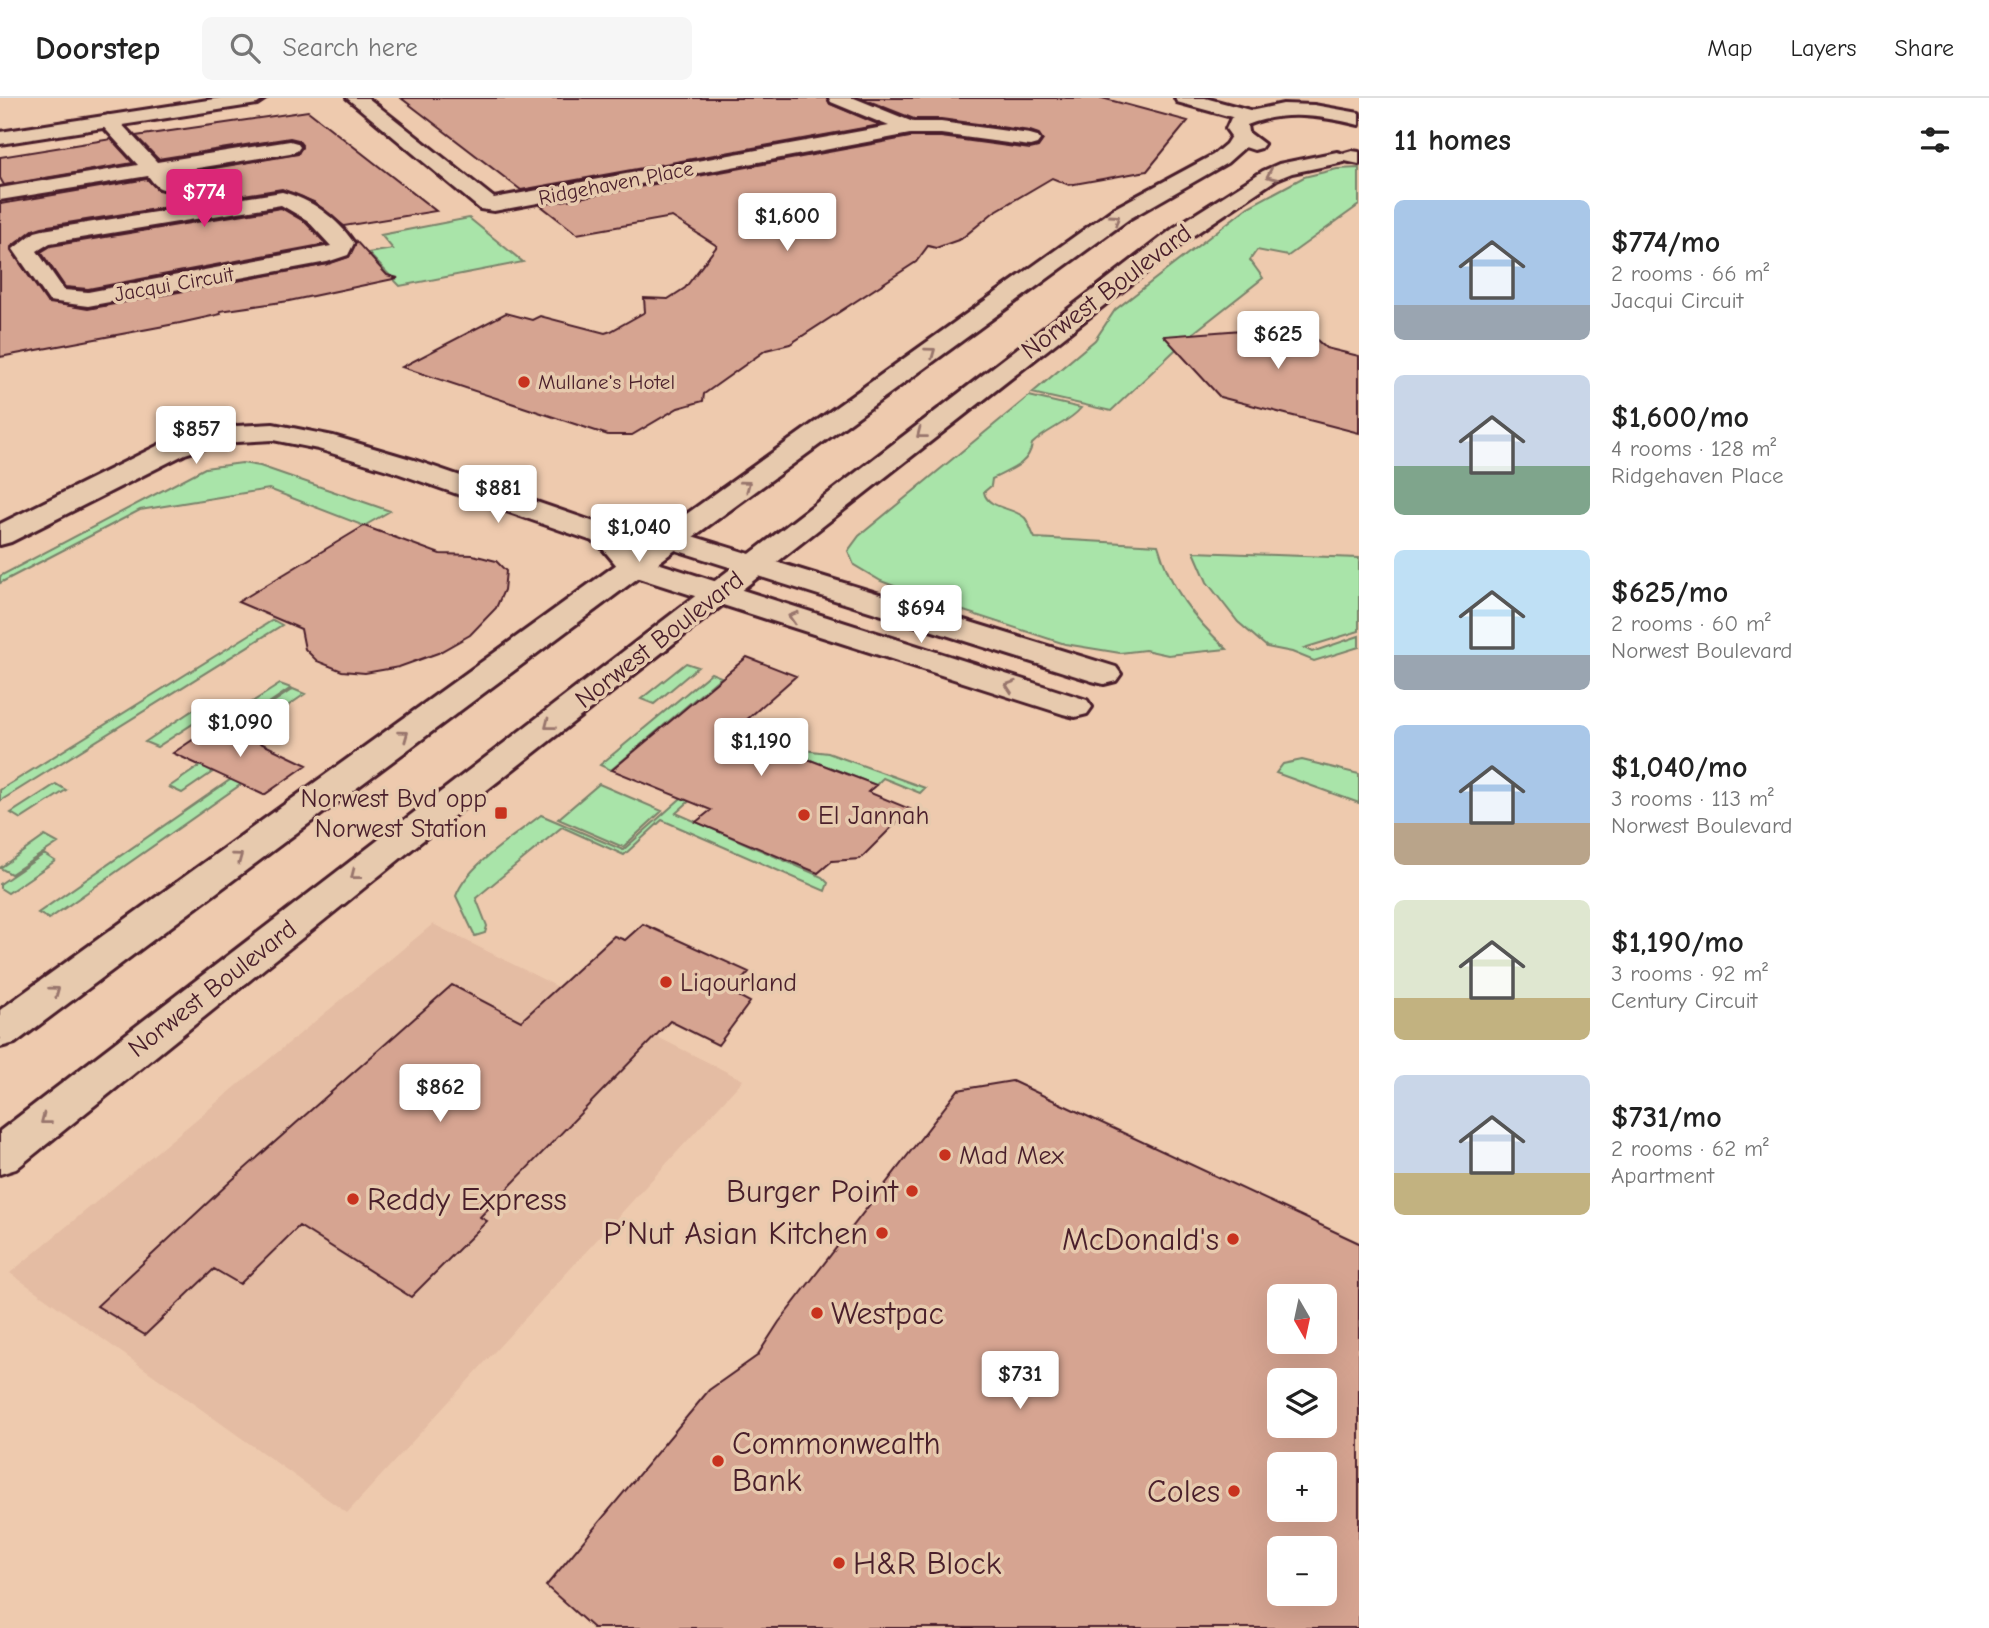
<!DOCTYPE html>
<html lang="en">
<head>
<meta charset="utf-8">
<style>
	:root { --surface:#fff; --page:#f6f6f6; --text:#222; --muted:#767676; --line:#e0e0e0; --accent:#db2777 }
	body { margin:0; font-family:"Comic Neue",sans-serif; background:var(--page); color:var(--text); height:100vh; display:flex; flex-direction:column; font-size:26px; white-space:nowrap }
	* { box-sizing:border-box; margin:0 }
	p { font-size:23px; color:var(--muted) }
	.icon { flex:none; width:38px; height:38px; fill:none; stroke:currentColor; stroke-width:2; stroke-linecap:round; stroke-linejoin:round }
	.map { position:relative; flex:1; overflow:hidden }
	.side { display:flex; flex-direction:column; background:var(--surface); width:630px }
	.side>* { flex:none }
	.needle { width:46px; rotate:171deg }
	.fabs { position:absolute; left:1267px; top:1186px; display:grid; gap:14px }
	.fabs a { display:grid; place-items:center; width:70px; height:70px; border-radius:10px; background:var(--surface); box-shadow:0 7px 28px #0002; font-size:35px }
	.price { position:absolute; translate:-50% -60px; padding:0 16px; border-radius:7px; background:#fff; color:#222; font-size:23px; line-height:46px; filter:drop-shadow(0 2px 4px #0008) }
	.price::after { content:''; position:absolute; left:50%; top:42px; width:21px; height:16px; margin-left:-10px; background:inherit; clip-path:polygon(0 0,100% 0,50% 100%) }
	.price.on { background:var(--accent); color:#fff }
	ul { padding:0; list-style:none }
	li { display:flex; align-items:center; gap:21px; height:175px; padding:0 35px }
	li span { display:grid; place-items:center; flex:none; width:196px; height:140px; border-radius:10px; color:#555 }
	li>.icon { margin-inline-start:auto }
	span .icon { width:84px; height:84px; fill:#fffc; stroke-width:1 }
	li b { font-size:30px }
	h2 { display:flex; justify-content:space-between; align-items:center; height:84px; padding:0 35px; font-size:30px }
	header { display:flex; align-items:center; gap:42px; box-sizing:border-box; height:98px; padding:0 35px; background:var(--surface); border-bottom:2px solid var(--line) }
	header strong { font-size:33px }
	nav { display:flex; gap:38px; margin-inline-start:auto; font-size:24px }
	.search { width:490px; height:63px; background:var(--page); display:flex; align-items:center; gap:18px; box-sizing:border-box; padding:0 24px; border-radius:10px; color:var(--muted); font-size:26px }
	main { display:flex; flex:1; min-height:0 }
	.map>svg:first-child { display:block }
</style>
</head>
<body>
<header>
<strong>Doorstep</strong>
<div class="search"><svg class="icon" aria-label="search" viewBox="0 0 24 24"><circle cx="10" cy="10" r="6"/><path d="M15 15l6 6"/></svg>Search here</div>
<nav><a>Map</a><a>Layers</a><a>Share</a></nav>
</header>
<main>
<div class="map">
<svg width="1359" height="1530" viewBox="0 0 1359 1530">
	<rect width="100%" height="100%" fill="#eecaae"/>
	<filter id="ink" filterUnits="userSpaceOnUse"><feTurbulence type="fractalNoise" baseFrequency=".0143" numOctaves="2"/><feDisplacementMap in="SourceGraphic" scale="14" xChannelSelector="R" yChannelSelector="G"/><feConvolveMatrix kernelMatrix="1 2 1 2 8 2 1 2 1" color-interpolation-filters="sRGB"/></filter>
	<g filter="url(#ink)">
		<!-- built -->
		<path fill="#e4bca3" d="M433,826l310,156 -396,433 -337,-240z"/>
		<!-- green -->
		<path fill="#a9e4a9" stroke="#7a826a" stroke-width="2" d="M1359,70v37l-71,51 -31,-6 -7,10 13,18 -71,56 -81,77 -79,-18 63,-53 20,-30 133,-103 56,-30 33,-8z
			M469,120l54,44 -123,24 -32,-33 25,-4 -12,-14z
			M1029,298l52,12c-12,15 -34,21 -49,36 -3,21 -23,26 -40,35l-1,7 -7,6c3,17 30,15 41,26 5,6 6,14 10,20l123,7c12,43 36,74 69,104l-59,6 -23,-5 -25,3 -55,-9 -132,-43 -52,-20 -27,-16 -6,-14 11,-15z
			M242,365l18,3 130,45 -26,15 -95,-37 -129,21 -140,73v-7l205,-108z
			M1194,454l165,6v73l-55,17 8,4 47,-16v11l-45,14 -22,-9 -25,-5 -29,-25 -18,-23 -13,-17z
			M273,522l9,5 -282,176v-11z
			M686,565l12,4 -44,37 -13,-5z
			M711,575l10,4 -110,93 -11,-5z
			M280,586l11,4 -37,25 -11,-5z
			M293,591l12,5 -51,35 -12,-6z
			M199,608l12,6 -54,35 -12,-5z
			M756,633l47,19 25,3 97,35 -5,5 -37,-15 -7,7 -118,-45 -82,73 146,64 6,6 -3,8 -163,-71 -38,35 -62,-28 -86,71 11,28 -2,7 -10,3 -19,-40c11,-31 59,-60 85,-81l82,35z
			M270,654l10,5 -231,162 -11,-6z
			M210,661l13,6 -41,28 -13,-6z
			M1302,662l57,14v29l-83,-30 7,-9z
			M56,686l10,6 -45,29 -10,-6z
			M599,686l63,27 -39,36 -65,-28z
			M45,738l13,7 -47,31 -11,-6z
			M44,756l11,7 -47,32 -8,-5v-4z"/>
		<!-- building -->
		<path fill="#d6a491" stroke="#4a1f2b" stroke-width="2" fill-rule="evenodd" d="M401,0h426l3,6 50,21 -359,65z
			M861,0h241l86,23 -41,50 -78,14 -17,-7 -58,34 -33,27 -25,9 -8,-2 -12,16 -126,82 -24,6 -62,44 -1,7 -25,7 -46,27h-24l-206,-68 104,-54 26,7 8,-4 65,17 6,-2 34,-19 -1,-14 24,1 17,-11 32,-42 -45,-29 -95,17 -37,-29 370,-68h31l89,12 8,-2 5,-7 -4,-6 -9,-3 -89,-12h-27z
			M308,13l128,100 -92,15 -30,-24 -32,-13 -240,38 -9,3 -22,17v3l36,52 41,7 240,-45 21,-7 7,-16 31,34 11,3 -109,23 -69,10 1,3 -41,9 -180,34v-153l147,-25 11,11 11,2 6,-2 4,-6 -7,-9 126,-21 4,-9 -4,-5 -8,-2 -132,21 -22,-23z
			M111,41l22,24 -129,22 -4,-7v-21z
			M281,110l24,14 21,22 -238,45 -23,-2 -24,-35 10,-6z
			M1257,218l45,11 24,21 33,8v77l-139,-36 -56,-61 78,-6z
			M364,428l76,28 33,1 23,6 10,10 -2,19 -8,18 -26,27 -32,18 -39,14 -34,6 -23,-2 -25,-10 -12,-12 -4,-20 -63,-27z
			M747,559l49,19 -62,55 142,54 -8,7 42,17 -50,50 -28,2 -14,12 -122,-51 15,-12 -99,-40z
			M218,625l89,42 -43,30 -91,-42z
			M643,826l106,48 -18,20 19,10 -32,43 -48,-24 -190,196 7,4 -76,76 -112,-71 -59,58 -26,-15 -69,66 -48,-29 134,-125 221,-196 69,36 93,-85 11,4z
			M1012,983l347,162v385h-766l-47,-42 163,-196 48,-34 22,-34 179,-232zM1279,1199h46v45h-46zM1279,1283h46v45h-46zM1279,1367h46v45h-46zM1279,1451h46v45h-46z"/>
		<g fill="none" stroke-linecap="round" stroke-linejoin="round">
			<defs>
				<path id="street" d="M347,0h21l126,100 395,-72 -58,-24 -2,-4h25l59,24h28l89,12 7,2 3,4 -3,4 -7,2 -89,-12h-31l-416,77 -14,-2z
					M108,17l7,2 42,45 133,-21 7,2 3,4 -3,4 -7,2 -123,20 9,11 -3,4c-13,4 -17,-2 -25,-12l-148,24v-12l138,-23 -40,-44z
					M282,94c29,7 55,26 72,51l-6,12 -21,7 -239,44 -39,-5 -36,-52 22,-17 8,-2zM281,107l26,15 24,26 -243,46 -24,-2 -27,-39 13,-8z
					M273,326l60,12 81,24 198,68 70,5 434,134 5,7 -5,7 -12,3 -12,-3 -423,-133 -36,-1 12,12 442,141 5,7 -5,7 -12,3 -12,-3 -440,-141 -25,-30 -204,-71 -76,-23 -45,-9 -53,3 -35,11 -174,88 -11,3v-21l165,-82 53,-15z"/>
				<path id="secondary" d="M221,0h45l-9,6 -257,40v-12z
					M1175,0h30l52,14 3,4 -10,6 -73,-20z
					M1352,53l7,1v12l-14,-3 -3,-4 3,-4z"/>
				<path id="primary" d="M1283,6l31,1 45,8v12c-37,-9 -76,-15 -112,0l1,7 16,12 -3,4 -7,2 -9,-3 -18,16 -98,56 -447,326 -667,498 -15,4v-37l660,-477 453,-324 100,-54 13,-11 5,-8 -5,-7 5,-11 14,-6z
					M1337,54l7,2 3,4 -3,4 -52,11 -15,6 -86,58 -769,604 -406,328 -16,5v-43l1175,-904 88,-56 16,-7z"/>
			</defs>
			<!-- street casing -->
			<use href="#street" stroke="#4a1f2b" stroke-width="6"/>
			<!-- secondary casing -->
			<use href="#secondary" stroke="#4a1f2b" stroke-width="6"/>
			<!-- primary casing -->
			<use href="#primary" stroke="#4a1f2b" stroke-width="6"/>
			<!-- street -->
			<use href="#street" fill="#e7caae" fill-rule="evenodd"/>
			<!-- secondary -->
			<use href="#secondary" fill="#e7caae" fill-rule="evenodd"/>
			<!-- primary -->
			<use href="#primary" fill="#e7caae" fill-rule="evenodd"/>
		</g>
		<!-- one-way arrows -->
		<defs><path id="oneway-chevron" d="M-2-3.5L2.5 0L-2 3.5" fill="none" stroke-width="1.6" stroke-linecap="round" stroke-linejoin="round" transform="scale(1.75)"/></defs>
		<g stroke="#98746c">
			<use href="#oneway-chevron" transform="translate(1271 77) rotate(155)"/>
			<use href="#oneway-chevron" transform="translate(1115 121) rotate(-35)"/>
			<use href="#oneway-chevron" transform="translate(931 254) rotate(-36)"/>
			<use href="#oneway-chevron" transform="translate(921 336) rotate(142)"/>
			<use href="#oneway-chevron" transform="translate(746 387) rotate(-36)"/>
			<use href="#oneway-chevron" transform="translate(793 519) rotate(-163)"/>
			<use href="#oneway-chevron" transform="translate(1010 588) rotate(-162)"/>
			<use href="#oneway-chevron" transform="translate(549 627) rotate(142)"/>
			<use href="#oneway-chevron" transform="translate(404 637) rotate(-36)"/>
			<use href="#oneway-chevron" transform="translate(238 759) rotate(-36)"/>
			<use href="#oneway-chevron" transform="translate(355 777) rotate(142)"/>
			<use href="#oneway-chevron" transform="translate(55 893) rotate(-36)"/>
			<use href="#oneway-chevron" transform="translate(45 1022) rotate(142)"/>
		</g>
	</g>
	<!-- markers -->
	<g fill="#c8321e" stroke="#e7caae" stroke-width="2.5">
		<circle cx="524" cy="284" r="7"/>
		<rect x="494" y="708" width="14" height="14" rx="3.5"/>
		<circle cx="804" cy="717" r="7"/>
		<circle cx="666" cy="884" r="7"/>
		<circle cx="945" cy="1057" r="7"/>
		<circle cx="912" cy="1093" r="7"/>
		<circle cx="353" cy="1101" r="7"/>
		<circle cx="882" cy="1135" r="7"/>
		<circle cx="1233" cy="1141" r="7"/>
		<circle cx="817" cy="1215" r="7"/>
		<circle cx="718" cy="1363" r="7"/>
		<circle cx="1234" cy="1393" r="7"/>
		<circle cx="839" cy="1465" r="7"/>
	</g>
	<g text-anchor="middle" stroke-width="7" stroke-linejoin="round" paint-order="stroke">
		<!-- far-street labels -->
		<g font-size="21" fill="#4a1f2b" stroke="#e7caae">
			<text transform="translate(616 85) rotate(-11)" y="7">Ridgehaven Place</text>
			<text transform="translate(174 186) rotate(-10)" y="7">Jacqui Circuit</text>
		</g>
		<!-- far-poi labels -->
		<g font-size="21" fill="#4a1f2b" stroke="#e7caae" text-anchor="start">
			<text x="538" y="291">Mullane's Hotel</text>
		</g>
		<!-- street labels -->
		<g font-size="26" fill="#4a1f2b" stroke="#e7caae">
			<text transform="translate(1106 193) rotate(-37)" y="9">Norwest Boulevard</text>
			<text transform="translate(659 541) rotate(-38)" y="9">Norwest Boulevard</text>
			<text transform="translate(212 890) rotate(-38)" y="9">Norwest Boulevard</text>
		</g>
		<!-- poi labels -->
		<g font-size="26" fill="#4a1f2b" stroke="#e7caae" text-anchor="start">
			<text x="487" y="709" text-anchor="end">Norwest Bvd opp<tspan x="487" dy="30">Norwest Station</tspan></text>
			<text x="818" y="726">El Jannah</text>
			<text x="680" y="893">Liqourland</text>
			<text x="959" y="1066">Mad Mex</text>
		</g>
		<!-- near-poi labels -->
		<g font-size="32" fill="#4a1f2b" stroke="#e7caae" text-anchor="end">
			<text x="898" y="1104">Burger Point</text>
			<text x="367" y="1112" text-anchor="start">Reddy Express</text>
			<text x="868" y="1146">P’Nut Asian Kitchen</text>
			<text x="1219" y="1152">McDonald's</text>
			<text x="831" y="1226" text-anchor="start">Westpac</text>
			<text x="732" y="1356" text-anchor="start">Commonwealth<tspan x="732" dy="37">Bank</tspan></text>
			<text x="1220" y="1404">Coles</text>
			<text x="853" y="1476" text-anchor="start">H&amp;R Block</text>
		</g>
	</g>
</svg>
<div class="fabs">
<a><svg class="needle" viewBox="-14 -14 28 28"><path d="M0-13l5 13h-10z" fill="#e53935"/><path d="M0 13l5-13h-10z" fill="#767676"/></svg></a>
<a><svg class="icon" aria-label="layers" viewBox="0 0 24 24"><path d="M12 4l9 5-9 5-9-5zM3 14l9 5 9-5"/></svg></a>
<a>+</a>
<a>−</a>
</div>
<b class="price on" style="left:204px;top:131px">$774</b>
<b class="price" style="left:787px;top:155px">$1,600</b>
<b class="price" style="left:1278px;top:273px">$625</b>
<b class="price" style="left:196px;top:368px">$857</b>
<b class="price" style="left:498px;top:427px">$881</b>
<b class="price" style="left:639px;top:466px">$1,040</b>
<b class="price" style="left:921px;top:547px">$694</b>
<b class="price" style="left:240px;top:661px">$1,090</b>
<b class="price" style="left:761px;top:680px">$1,190</b>
<b class="price" style="left:440px;top:1026px">$862</b>
<b class="price" style="left:1020px;top:1313px">$731</b>
</div>
<section class="side">
<h2>11 homes<svg class="icon" aria-label="filters" viewBox="0 0 24 24"><path d="M4 7h16M4 17h16"/><circle cx="9" cy="7" r="2"/><circle cx="15" cy="17" r="2"/></svg></h2>
<ul>
<li><span style="background:linear-gradient(#a9c7e8 75%,#9aa5b1 0)"><svg class="icon" aria-label="home" viewBox="0 0 24 24"><path d="M3 11l9-7 9 7M6 9v11h12V9"/></svg></span><div><b>$774/mo</b><p>2 rooms · 66 m²</p><p>Jacqui Circuit</p></div></li>
<li><span style="background:linear-gradient(#c9d6e8 65%,#7fa58c 0)"><svg class="icon" aria-label="home" viewBox="0 0 24 24"><path d="M3 11l9-7 9 7M6 9v11h12V9"/></svg></span><div><b>$1,600/mo</b><p>4 rooms · 128 m²</p><p>Ridgehaven Place</p></div></li>
<li><span style="background:linear-gradient(#bfe0f5 75%,#9aa5b1 0)"><svg class="icon" aria-label="home" viewBox="0 0 24 24"><path d="M3 11l9-7 9 7M6 9v11h12V9"/></svg></span><div><b>$625/mo</b><p>2 rooms · 60 m²</p><p>Norwest Boulevard</p></div></li>
<li><span style="background:linear-gradient(#a9c7e8 70%,#b9a48a 0)"><svg class="icon" aria-label="home" viewBox="0 0 24 24"><path d="M3 11l9-7 9 7M6 9v11h12V9"/></svg></span><div><b>$1,040/mo</b><p>3 rooms · 113 m²</p><p>Norwest Boulevard</p></div></li>
<li><span style="background:linear-gradient(#dfe7d0 70%,#c2b280 0)"><svg class="icon" aria-label="home" viewBox="0 0 24 24"><path d="M3 11l9-7 9 7M6 9v11h12V9"/></svg></span><div><b>$1,190/mo</b><p>3 rooms · 92 m²</p><p>Century Circuit</p></div></li>
<li><span style="background:linear-gradient(#c9d6e8 70%,#c2b280 0)"><svg class="icon" aria-label="home" viewBox="0 0 24 24"><path d="M3 11l9-7 9 7M6 9v11h12V9"/></svg></span><div><b>$731/mo</b><p>2 rooms · 62 m²</p><p>Apartment</p></div></li>
</ul>
</section>
</main>
</body>
</html>
